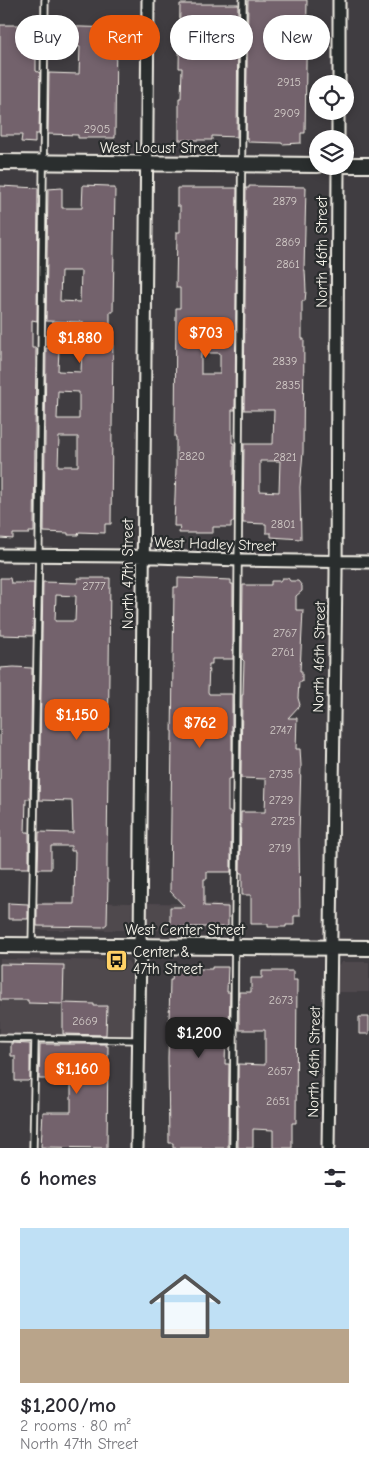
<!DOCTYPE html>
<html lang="en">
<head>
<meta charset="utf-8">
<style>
	:root { --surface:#fff; --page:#f7f7f7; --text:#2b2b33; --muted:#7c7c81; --line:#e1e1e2; --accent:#ea580c }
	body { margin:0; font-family:"Comic Neue",sans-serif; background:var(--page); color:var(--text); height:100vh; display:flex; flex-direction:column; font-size:19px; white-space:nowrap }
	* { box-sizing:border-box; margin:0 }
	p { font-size:16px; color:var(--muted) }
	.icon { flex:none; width:28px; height:28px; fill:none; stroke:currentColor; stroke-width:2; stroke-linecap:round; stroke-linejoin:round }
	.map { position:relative; height:1148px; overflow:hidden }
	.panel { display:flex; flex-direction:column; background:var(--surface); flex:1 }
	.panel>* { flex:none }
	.top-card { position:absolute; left:15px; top:15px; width:340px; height:45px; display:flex; gap:10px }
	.controls { position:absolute; left:309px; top:75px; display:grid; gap:10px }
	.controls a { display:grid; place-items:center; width:45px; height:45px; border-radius:50%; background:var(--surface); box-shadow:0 2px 8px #0003; font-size:25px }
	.price { position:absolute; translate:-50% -42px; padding:0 11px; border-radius:10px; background:var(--accent); color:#fff; font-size:16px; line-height:32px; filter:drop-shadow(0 1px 2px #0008) }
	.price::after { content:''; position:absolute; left:50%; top:30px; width:15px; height:11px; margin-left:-8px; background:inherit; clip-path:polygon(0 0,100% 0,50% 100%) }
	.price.active { background:#222; color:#fff }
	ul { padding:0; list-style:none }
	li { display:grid; align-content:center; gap:10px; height:265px; padding:0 20px }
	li+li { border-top:1px solid var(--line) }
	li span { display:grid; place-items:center; height:155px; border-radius:0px; color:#555 }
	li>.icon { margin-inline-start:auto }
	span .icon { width:90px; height:90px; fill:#fffc; stroke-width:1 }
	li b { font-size:21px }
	h2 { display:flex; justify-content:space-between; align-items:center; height:60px; padding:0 20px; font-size:21px }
	.chip { padding:0 18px; border-radius:22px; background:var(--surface); box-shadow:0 2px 8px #0003; font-size:18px; line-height:45px }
	.chip.active { background:var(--accent); color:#fff }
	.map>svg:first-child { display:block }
</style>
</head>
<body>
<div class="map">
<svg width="369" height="1148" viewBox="0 0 369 1148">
	<rect width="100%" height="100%" fill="#403d41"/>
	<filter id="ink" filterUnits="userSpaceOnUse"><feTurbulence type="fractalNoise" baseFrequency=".02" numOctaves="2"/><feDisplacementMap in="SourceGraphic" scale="10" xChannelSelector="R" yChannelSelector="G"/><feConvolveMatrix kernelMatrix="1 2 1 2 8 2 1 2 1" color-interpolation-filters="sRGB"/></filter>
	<g filter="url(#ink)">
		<!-- built -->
		<path fill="#4f484e" d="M37,902l95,1 -1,24 -5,3h-90z
			M147,903l82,1v28l-77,-2 -3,-1 -2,-5z
			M0,959l128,2 3,5v71l-131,-2z
			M342,962h27v30h-33l1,-26z"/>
		<!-- building -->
		<path fill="#73626c" stroke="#f4f1e8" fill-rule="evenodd" d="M248,0h59l-2,133h-4v10l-19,1v-1l-34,-1v-4h-2z
			M180,4h58l-1,133 -25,-1v4h-33v-42h2l1,-30h-3z
			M25,24l15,2v13h-4v32l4,2 -1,61h-4v9l-14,-1 1,-7h-22v-110h25z
			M49,26l67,2 -1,110h-37v-3l-30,-1 1,-61 30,1 1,-27 -3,-1v-6l-28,-1z
			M83,185l26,1v2h6l-2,124h-3v19l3,4 -2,189h-6v9l-26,-1 -1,3h-10v-2l-24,-1 2,-184 13,1 -1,22 23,1 2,-50 -37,-1 2,-132 14,-1v20h20zM61,271h20l-1,31 -20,-1zM58,391l21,1v27h-22zM59,437h19v29h-20z
			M0,186l38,2 -1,133 -5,-1v28h4l-2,184h-5v2h-16v5l-13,-1z
			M249,186l57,1 -2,83h1l1,21 -1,10h-3v38h2l-1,113 -3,35 1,52 -30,-2v-4h-5v-9l-23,-1 1,-79h29l1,-34h-30l2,-222h3zM260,461h20l-1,31 -19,-1z
			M177,188h60l-2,222h-3v33h2v79h-3v5h-18v6h-34l1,-7h-6l2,-58v-31h-1l1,-129h4v-20h-4l1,-56h3v-26h-3zM201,353h19v21h-19z
			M0,578h10l1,5h23l-1,53 -33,-1z
			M78,578h32l-3,279v23h1l-1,44 -4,3 -66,-1v-22h37l1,-53h-4v-5h-20v23h-13l1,-37 34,1 -1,-32 -33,-1 4,-218 35,1zM56,595l20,1 -1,25h-20z
			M178,578l53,2v4h2v75h-21v5h-3l-1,28 1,2h23v84l-4,1v33h3v60h-24v7h-3v27l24,1v20h-58v-20h15l-15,-16 4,-304h4z
			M282,578h6l2,3h8l4,5v5l-6,5v14h7l-3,61h2v11h-3l-1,16 2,7 -12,13h9l-1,31h4l1,16 -2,71 1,80h-6v9h-8v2h-18v-3h-17v-29h-9v-22h-2l1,-61h24l1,-29v-4l-25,-1 1,-83h1l1,-34 -2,-2 1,-74h28v-4h9z
			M14,667l18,1 -2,131h-4l-1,33h4v36h-29v-200z
			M8,903l20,1v15h-20z
			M0,964l64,1 -1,38 31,1v2h13l-1,29 -43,-1v-30l-35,-1v-3h-28z
			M212,967h16l-1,25h3l-1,38h-3l-1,34h4l-1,84h-55v-5h-4l-1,-85 2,-78h2l1,-11h39z
			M262,971h31v9h4l-1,143h-4v25h-19v-18l-20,-1v19h-15v-84l27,1v-35h-26v-38h12v-14h11z
			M359,1017h10v17h-10z
			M11,1043l19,1v35l-2,2h-13v-25h-4z
			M40,1044h66v2h2l-1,102 -66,-1 2,-35h28v-33h-32z"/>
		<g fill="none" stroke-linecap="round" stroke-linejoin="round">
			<defs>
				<path id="service" d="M32,945l7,-403 6,-542
					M0,1038l138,2
					M33,1148l2,-109
					M233,1148l10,-1148"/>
				<path id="minor" d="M339,84v-84
					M338,139v-28
					M0,555l128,1 111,4 130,2
					M137,1148l3,-202 8,-946
					M328,1148l8,-574 2,-408"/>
				<path id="tertiary" d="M0,162l318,3
					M345,165h24
					M0,945l369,3"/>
			</defs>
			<!-- service casing -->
			<use href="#service" stroke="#f4f1e8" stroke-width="9"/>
			<!-- minor casing -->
			<use href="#minor" stroke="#f4f1e8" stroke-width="15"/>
			<!-- tertiary casing -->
			<use href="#tertiary" stroke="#f4f1e8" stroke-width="18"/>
			<!-- service -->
			<use href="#service" stroke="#2a2d2e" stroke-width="5.5"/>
			<!-- minor -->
			<use href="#minor" stroke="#2a2d2e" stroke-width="11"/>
			<!-- tertiary -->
			<use href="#tertiary" stroke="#2a2d2e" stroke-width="14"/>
		</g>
	</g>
	<!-- icons -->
	<defs>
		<symbol id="bus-square" viewBox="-11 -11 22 22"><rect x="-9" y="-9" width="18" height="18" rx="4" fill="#ffd166" stroke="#2a2d2e"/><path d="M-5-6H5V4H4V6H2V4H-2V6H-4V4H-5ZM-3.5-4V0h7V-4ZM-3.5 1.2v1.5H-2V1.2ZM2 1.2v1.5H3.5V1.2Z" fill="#111"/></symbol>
	</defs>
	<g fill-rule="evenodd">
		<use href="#bus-square" x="104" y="948" width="25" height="25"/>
	</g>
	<g text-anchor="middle" stroke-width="4.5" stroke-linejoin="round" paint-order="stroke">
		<!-- number labels -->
		<g font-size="12" fill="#d4cdc9">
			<text x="289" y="86">2915</text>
			<text x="287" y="117">2909</text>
			<text x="97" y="133">2905</text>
			<text x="285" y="205">2879</text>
			<text x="288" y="246">2869</text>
			<text x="288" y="268">2861</text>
			<text x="285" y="365">2839</text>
			<text x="288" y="389">2835</text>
			<text x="192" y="460">2820</text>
			<text x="285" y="461">2821</text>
			<text x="283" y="528">2801</text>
			<text x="94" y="590">2777</text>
			<text x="285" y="637">2767</text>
			<text x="283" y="656">2761</text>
			<text x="281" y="734">2747</text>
			<text x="281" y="778">2735</text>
			<text x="281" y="804">2729</text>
			<text x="283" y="825">2725</text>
			<text x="280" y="852">2719</text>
			<text x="281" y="1004">2673</text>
			<text x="85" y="1025">2669</text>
			<text x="280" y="1075">2657</text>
			<text x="278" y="1105">2651</text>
		</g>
		<!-- street labels -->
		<g font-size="15" fill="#f4f1e8" stroke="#2a2d2e">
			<text x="159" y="153">West Locust Street</text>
			<text transform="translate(322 252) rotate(-90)" y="5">North 46th Street</text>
			<text transform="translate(215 544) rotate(2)" y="5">West Hadley Street</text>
			<text transform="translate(128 574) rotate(-90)" y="5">North 47th Street</text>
			<text transform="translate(319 657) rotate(-89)" y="5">North 46th Street</text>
			<text x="185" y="935">West Center Street</text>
			<text transform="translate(314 1062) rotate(-89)" y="5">North 46th Street</text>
		</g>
		<!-- poi labels -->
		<g font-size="15" fill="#f4f1e8" stroke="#2a2d2e" text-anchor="start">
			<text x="133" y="957">Center &amp;<tspan x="133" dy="17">47th Street</tspan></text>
		</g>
	</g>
</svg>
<div class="controls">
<a><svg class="icon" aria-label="locate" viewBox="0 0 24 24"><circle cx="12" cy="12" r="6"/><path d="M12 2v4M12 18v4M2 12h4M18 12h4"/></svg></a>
<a><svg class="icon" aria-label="layers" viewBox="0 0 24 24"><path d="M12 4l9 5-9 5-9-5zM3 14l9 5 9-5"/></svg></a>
</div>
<b class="price" style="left:206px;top:359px">$703</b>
<b class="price" style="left:80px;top:364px">$1,880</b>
<b class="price" style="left:77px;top:741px">$1,150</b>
<b class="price" style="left:200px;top:749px">$762</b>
<b class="price active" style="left:199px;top:1059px">$1,200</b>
<b class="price" style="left:77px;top:1095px">$1,160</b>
<div class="top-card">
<a class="chip">Buy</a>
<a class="chip active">Rent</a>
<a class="chip">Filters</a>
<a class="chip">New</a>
</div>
</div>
<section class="panel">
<h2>6 homes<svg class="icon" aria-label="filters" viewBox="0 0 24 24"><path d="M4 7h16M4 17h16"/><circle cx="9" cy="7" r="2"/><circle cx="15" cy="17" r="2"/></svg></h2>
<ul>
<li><span style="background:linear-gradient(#bfe0f5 65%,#b9a48a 0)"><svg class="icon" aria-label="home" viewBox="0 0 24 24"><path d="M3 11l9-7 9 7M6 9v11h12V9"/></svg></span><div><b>$1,200/mo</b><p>2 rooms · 80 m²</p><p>North 47th Street</p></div></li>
</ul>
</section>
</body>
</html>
